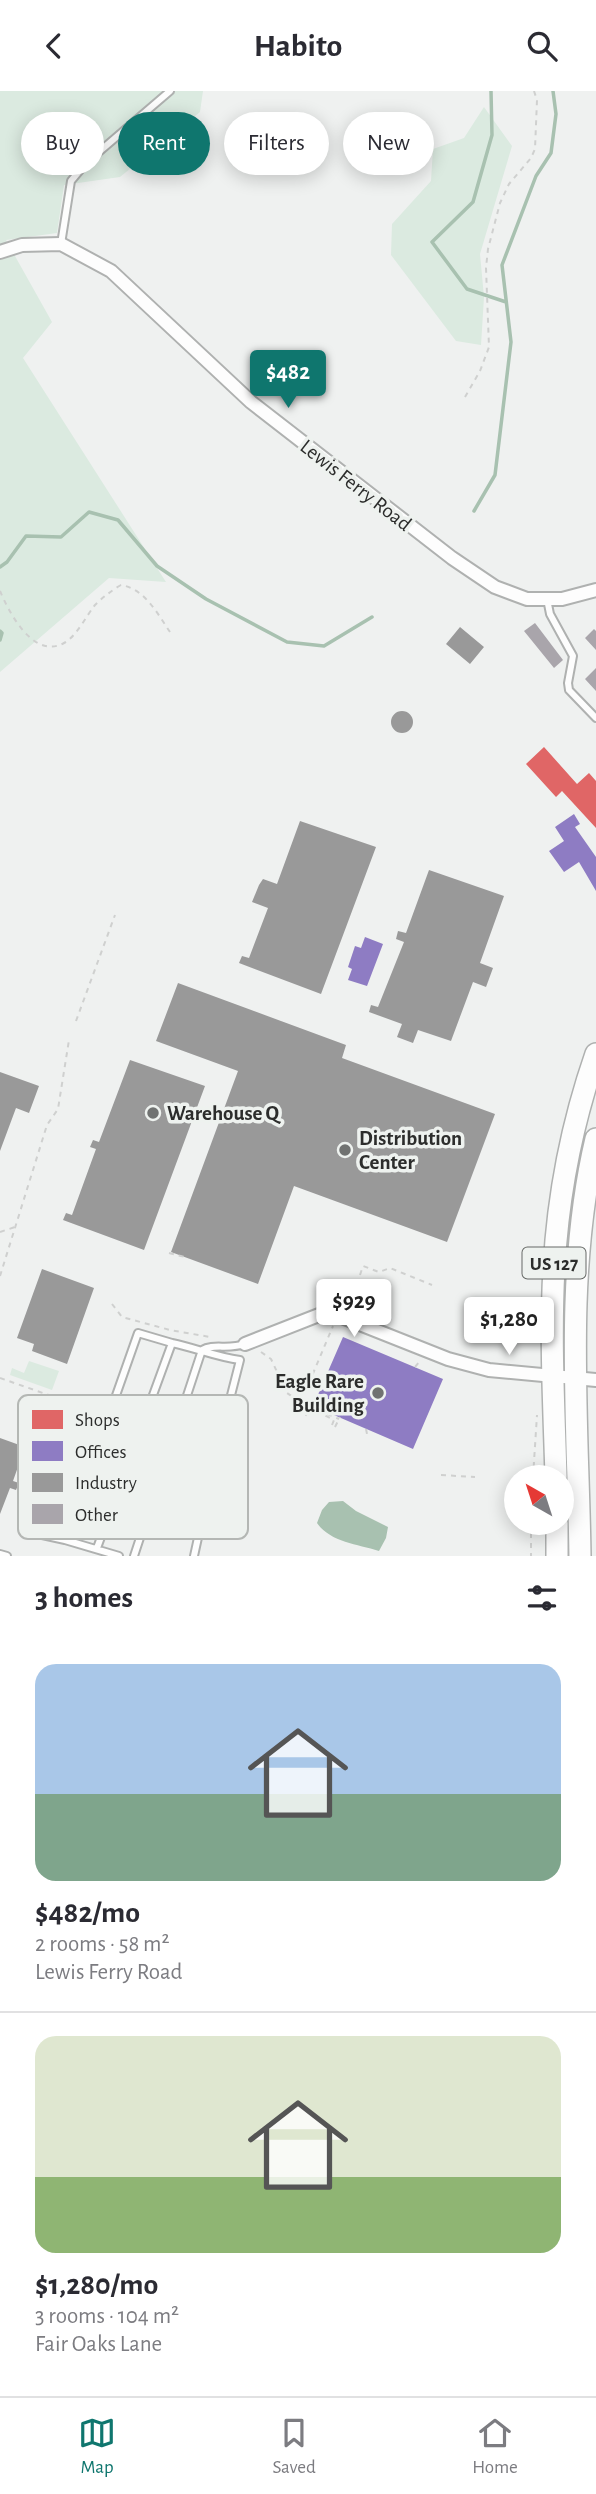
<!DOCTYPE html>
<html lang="en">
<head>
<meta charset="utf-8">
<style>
	:root { --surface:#fff; --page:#f7f7f7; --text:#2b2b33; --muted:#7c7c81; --line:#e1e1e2; --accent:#0f766e }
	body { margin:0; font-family:"Alegreya Sans",sans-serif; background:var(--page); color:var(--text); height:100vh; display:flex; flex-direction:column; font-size:26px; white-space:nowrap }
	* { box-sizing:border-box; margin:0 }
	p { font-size:23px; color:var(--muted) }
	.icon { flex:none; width:38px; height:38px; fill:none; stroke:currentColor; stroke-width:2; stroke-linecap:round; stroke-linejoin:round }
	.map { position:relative; height:1465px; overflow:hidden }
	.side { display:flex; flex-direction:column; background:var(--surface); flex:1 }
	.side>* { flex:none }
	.top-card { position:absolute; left:21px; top:21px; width:555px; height:63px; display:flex; gap:14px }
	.needle { width:46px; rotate:321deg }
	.buttons { position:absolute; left:504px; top:1374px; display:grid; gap:14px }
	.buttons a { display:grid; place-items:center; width:70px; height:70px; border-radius:50%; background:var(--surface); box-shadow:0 4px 18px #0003; font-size:35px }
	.price { position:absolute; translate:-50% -60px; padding:0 16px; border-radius:7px; background:#fff; color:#222; font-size:23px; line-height:46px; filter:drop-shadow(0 2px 4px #0008) }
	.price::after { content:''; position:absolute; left:50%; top:42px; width:21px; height:16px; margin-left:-10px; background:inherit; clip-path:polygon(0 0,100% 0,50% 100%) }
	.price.on { background:var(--accent); color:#fff }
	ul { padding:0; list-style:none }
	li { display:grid; align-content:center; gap:14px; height:371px; padding:0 35px }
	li+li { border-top:2px solid var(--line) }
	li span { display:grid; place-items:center; height:217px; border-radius:21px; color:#555 }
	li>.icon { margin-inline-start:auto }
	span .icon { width:126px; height:126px; fill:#fffc; stroke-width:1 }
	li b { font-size:30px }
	h2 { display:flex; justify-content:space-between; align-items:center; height:84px; padding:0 35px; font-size:30px }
	.chip { padding:0 24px; border-radius:32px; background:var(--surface); box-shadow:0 4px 18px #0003; font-size:24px; line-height:63px }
	.chip.on { background:var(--accent); color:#fff }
	header { display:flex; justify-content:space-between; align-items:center; height:91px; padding:0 35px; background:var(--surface); font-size:32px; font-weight:700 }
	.tabs { display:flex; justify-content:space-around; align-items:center; height:98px; border-top:2px solid var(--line); background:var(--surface); font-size:19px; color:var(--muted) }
	.tabs a { display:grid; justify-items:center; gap:4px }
	.tabs .on { color:var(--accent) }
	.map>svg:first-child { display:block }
</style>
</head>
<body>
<header><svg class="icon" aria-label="back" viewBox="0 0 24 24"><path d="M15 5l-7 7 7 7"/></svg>Habito<svg class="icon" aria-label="search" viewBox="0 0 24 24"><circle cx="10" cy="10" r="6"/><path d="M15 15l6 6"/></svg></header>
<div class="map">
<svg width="596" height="1465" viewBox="0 0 596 1465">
	<rect width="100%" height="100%" fill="#eff1f0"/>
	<!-- green -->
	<path fill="#dbeae0" d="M0,0h203l-3,21 -80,65 -56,8 -7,48 -51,7 46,82 -29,36 143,224 -57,-4 -109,94z
		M484,16l28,39 -32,108 4,43 -3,48 -25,-4 -65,-86 1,-31 39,-43 2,-32 31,-11z
		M29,1270l30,10 -7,19 -42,-15 2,-7 12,5z"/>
	<!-- water -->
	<path fill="#a8c1b0" d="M343,1410l13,10 32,16 -2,11 -7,13c-22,-7 -49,-9 -62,-28l5,-13 7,-8z"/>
	<!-- shops -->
	<path fill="#e06666" d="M544,656l33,37 12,-11 7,8v47l-34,-37 -6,6 -30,-33z"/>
	<!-- offices -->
	<path fill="#8e7cc3" d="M574,723l6,10 -5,3 21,30v34l-17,-29 -15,10 -15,-21 15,-10 -9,-14z
		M365,846l18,7 -16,42 -19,-6 4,-11 -4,-2 7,-21 6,2z
		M343,1246l100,42 -30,70 -100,-43z"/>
	<!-- industry -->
	<path fill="#999" d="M460,536l24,20 -14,17 -24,-20z
		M391 631a11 11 0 1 1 22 0a11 11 0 1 1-22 0Z
		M300,730l76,26 -55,147 -82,-31 3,-7 7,2 19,-50 -16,-6 7,-17 4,-6 14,5z
		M429,779l75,26 -24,67 13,5 -7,19 -13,-5 -22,59 -33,-11 -5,13 -16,-6 5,-13 -33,-12 2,-7 7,2 26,-65 -8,-3 2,-8 8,2z
		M178,892l168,62 -4,13 153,56 -48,128 -153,-56 -36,98 -87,-32 67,-181 -82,-30z
		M130,969l75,26 -61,164 -81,-30 3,-7 6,2 24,-66 -6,-2 3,-7 6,2z
		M0,981l39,14 -10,27 -13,-5 -16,43z
		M42,1178l52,19 -27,76 -35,-13 2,-7 -17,-6z
		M0,1347l25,9 -12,34 6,2 -3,7 -6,-2 -10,26z"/>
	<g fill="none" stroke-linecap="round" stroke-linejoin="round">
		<!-- stream -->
		<path stroke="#a8c1b0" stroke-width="3.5" d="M491,0l1,44 -19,67 -41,40 35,47 39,13
			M474,420l21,-36 16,-133 -9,-77 34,-89 15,-23 5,-39 -3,-23
			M0,476l7,-5 19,-26 35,1 28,-25 29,8 39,46 49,33 81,43 37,4 48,-29
			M0,540l2,2 -2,7"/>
	</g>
	<!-- building -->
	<path fill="#a9a5ab" d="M535,532l28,37 -9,8 -30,-37z
		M594,538l2,2v19l-11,-12z
		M596,577v23l-11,-12z"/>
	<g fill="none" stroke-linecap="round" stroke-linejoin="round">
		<defs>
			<path id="lane" d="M61,153l10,-63 15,-18 84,-72
				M547,508l3,15 23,42 -5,27 1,7 27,28
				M172,1252c24,5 44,14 68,17l-22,86 -24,110
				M65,1449l-32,-7 32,-87 28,13
				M97,1457l75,-205 -34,-10 -73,207 54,16
				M0,1463l7,2
				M134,1465l68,-206c11,-7 26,0 43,-6"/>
			<path id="street" d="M0,161l22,-7 39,-1 50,27 140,131 201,156 43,29 32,12h35l34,-9
				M245,1253l79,-31 13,2 111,44 41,11 107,10"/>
			<path id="highway" d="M556,1386c-2,-69 -6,-139 -2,-209 4,-73 18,-145 42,-214
				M557,1432v33
				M580,1465c-2,-138 -16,-282 16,-417"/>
		</defs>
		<!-- lane casing -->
		<use href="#lane" stroke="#afb1b0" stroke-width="10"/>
		<!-- street casing -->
		<use href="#street" stroke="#afb1b0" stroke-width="16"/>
		<!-- highway casing -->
		<use href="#highway" stroke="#afb1b0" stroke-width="24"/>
		<!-- path -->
		<path stroke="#cfd0cf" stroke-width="2" stroke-dasharray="5 5" stroke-linecap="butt" d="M465,306l15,-26 9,-24 -3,-79 2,-19 12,-46 9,-19 22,-26 4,-9 2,-49 -3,-9
			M0,500c9,21 33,69 64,52 13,-7 22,-27 31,-38 8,-8 16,-14 26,-20 24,4 36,28 49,47
			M76,930l39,-106
			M0,1141l15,-5
			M169,1162l16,4
			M360,1184l3,-9 16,6 11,-4 42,17
			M0,1185l47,-151 11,-16 11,-69
			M112,1213l10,13 48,13 40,7
			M347,1214l4,-11
			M261,1261l10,7 16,34 22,15 -4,10
			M415,1276l5,-6
			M0,1287l60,21
			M301,1311l32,-76
			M332,1334l2,-5 -14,-7 1,-2 18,8
			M335,1336l5,-10
			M366,1338l1,5
			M48,1342l15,5
			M46,1347l12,5
			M441,1384l34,2
			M533,1386l4,-62
			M531,1432v33"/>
		<!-- lane -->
		<use href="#lane" stroke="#fdfdfd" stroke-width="6"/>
		<!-- street -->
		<use href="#street" stroke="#fdfdfd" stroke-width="12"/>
		<!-- highway -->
		<use href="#highway" stroke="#fdfdfd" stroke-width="21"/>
	</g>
	<!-- markers -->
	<g fill="#707271" stroke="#eef2ef" stroke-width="2.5">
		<circle cx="153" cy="1022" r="7"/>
		<circle cx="345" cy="1059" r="7"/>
		<circle cx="378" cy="1302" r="7"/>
	</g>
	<g text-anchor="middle" stroke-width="7" stroke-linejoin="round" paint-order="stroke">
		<!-- shield labels -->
		<rect fill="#eef2ef" stroke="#666866" stroke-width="2" x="522.5" y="1156.5" width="63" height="31" rx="5"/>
		<g font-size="19" font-weight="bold" fill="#2c2d2c">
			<text x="554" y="1179">US 127</text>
		</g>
		<!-- street labels -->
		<g font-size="21" fill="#2c2d2c" stroke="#eef2ef">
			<text transform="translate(356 394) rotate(38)" y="7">Lewis Ferry Road</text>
		</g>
		<!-- poi labels -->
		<g font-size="21" font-weight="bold" fill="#2c2d2c" stroke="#eef2ef" text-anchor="start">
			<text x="167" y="1029">Warehouse Q</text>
			<text x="359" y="1054">Distribution<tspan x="359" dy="24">Center</tspan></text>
			<text x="364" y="1297" text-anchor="end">Eagle Rare<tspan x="364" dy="24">Building</tspan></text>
		</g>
	</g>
	<!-- legend -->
	<rect x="18" y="1304" width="230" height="144" rx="10" fill="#eef2ef" stroke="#b4b7b4" stroke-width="2"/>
	<rect x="32" y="1319" width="31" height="19" fill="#e06666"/>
	<rect x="32" y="1350" width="31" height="20" fill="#8e7cc3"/>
	<rect x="32" y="1382" width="31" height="19" fill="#999"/>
	<rect x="32" y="1413" width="31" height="20" fill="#a9a5ab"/>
	<g font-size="19" fill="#2c2d2c">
		<text x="75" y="1335">Shops</text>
		<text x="75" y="1367">Offices</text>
		<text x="75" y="1398">Industry</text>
		<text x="75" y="1430">Other</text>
	</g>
</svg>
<div class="buttons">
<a><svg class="needle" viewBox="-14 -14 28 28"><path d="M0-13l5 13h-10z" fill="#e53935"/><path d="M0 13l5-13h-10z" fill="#7c7c81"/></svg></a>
</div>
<b class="price on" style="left:288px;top:319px">$482</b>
<b class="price" style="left:354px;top:1248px">$929</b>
<b class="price" style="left:509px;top:1266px">$1,280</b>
<div class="top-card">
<a class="chip">Buy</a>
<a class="chip on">Rent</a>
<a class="chip">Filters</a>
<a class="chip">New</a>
</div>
</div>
<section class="side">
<h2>3 homes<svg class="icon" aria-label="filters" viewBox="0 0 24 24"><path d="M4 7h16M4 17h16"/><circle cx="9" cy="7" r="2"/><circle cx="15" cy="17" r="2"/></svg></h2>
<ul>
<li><span style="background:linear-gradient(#a9c7e8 60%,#7fa58c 0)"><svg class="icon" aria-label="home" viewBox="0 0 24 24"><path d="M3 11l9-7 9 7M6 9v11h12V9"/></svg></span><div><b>$482/mo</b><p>2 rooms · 58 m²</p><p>Lewis Ferry Road</p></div></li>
<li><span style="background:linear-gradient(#dfe7d0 65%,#8fb573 0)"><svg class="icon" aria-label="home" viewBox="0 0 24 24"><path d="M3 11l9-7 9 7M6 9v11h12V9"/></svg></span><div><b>$1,280/mo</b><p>3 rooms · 104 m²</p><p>Fair Oaks Lane</p></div></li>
</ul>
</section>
<nav class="tabs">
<a class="on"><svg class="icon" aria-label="map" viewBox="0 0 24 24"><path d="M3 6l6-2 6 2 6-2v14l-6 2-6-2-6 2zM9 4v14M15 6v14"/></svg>Map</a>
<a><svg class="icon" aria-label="saved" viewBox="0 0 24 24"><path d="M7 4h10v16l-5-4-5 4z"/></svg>Saved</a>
<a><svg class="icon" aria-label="home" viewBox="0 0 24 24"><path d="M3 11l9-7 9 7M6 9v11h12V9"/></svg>Home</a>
</nav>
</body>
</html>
